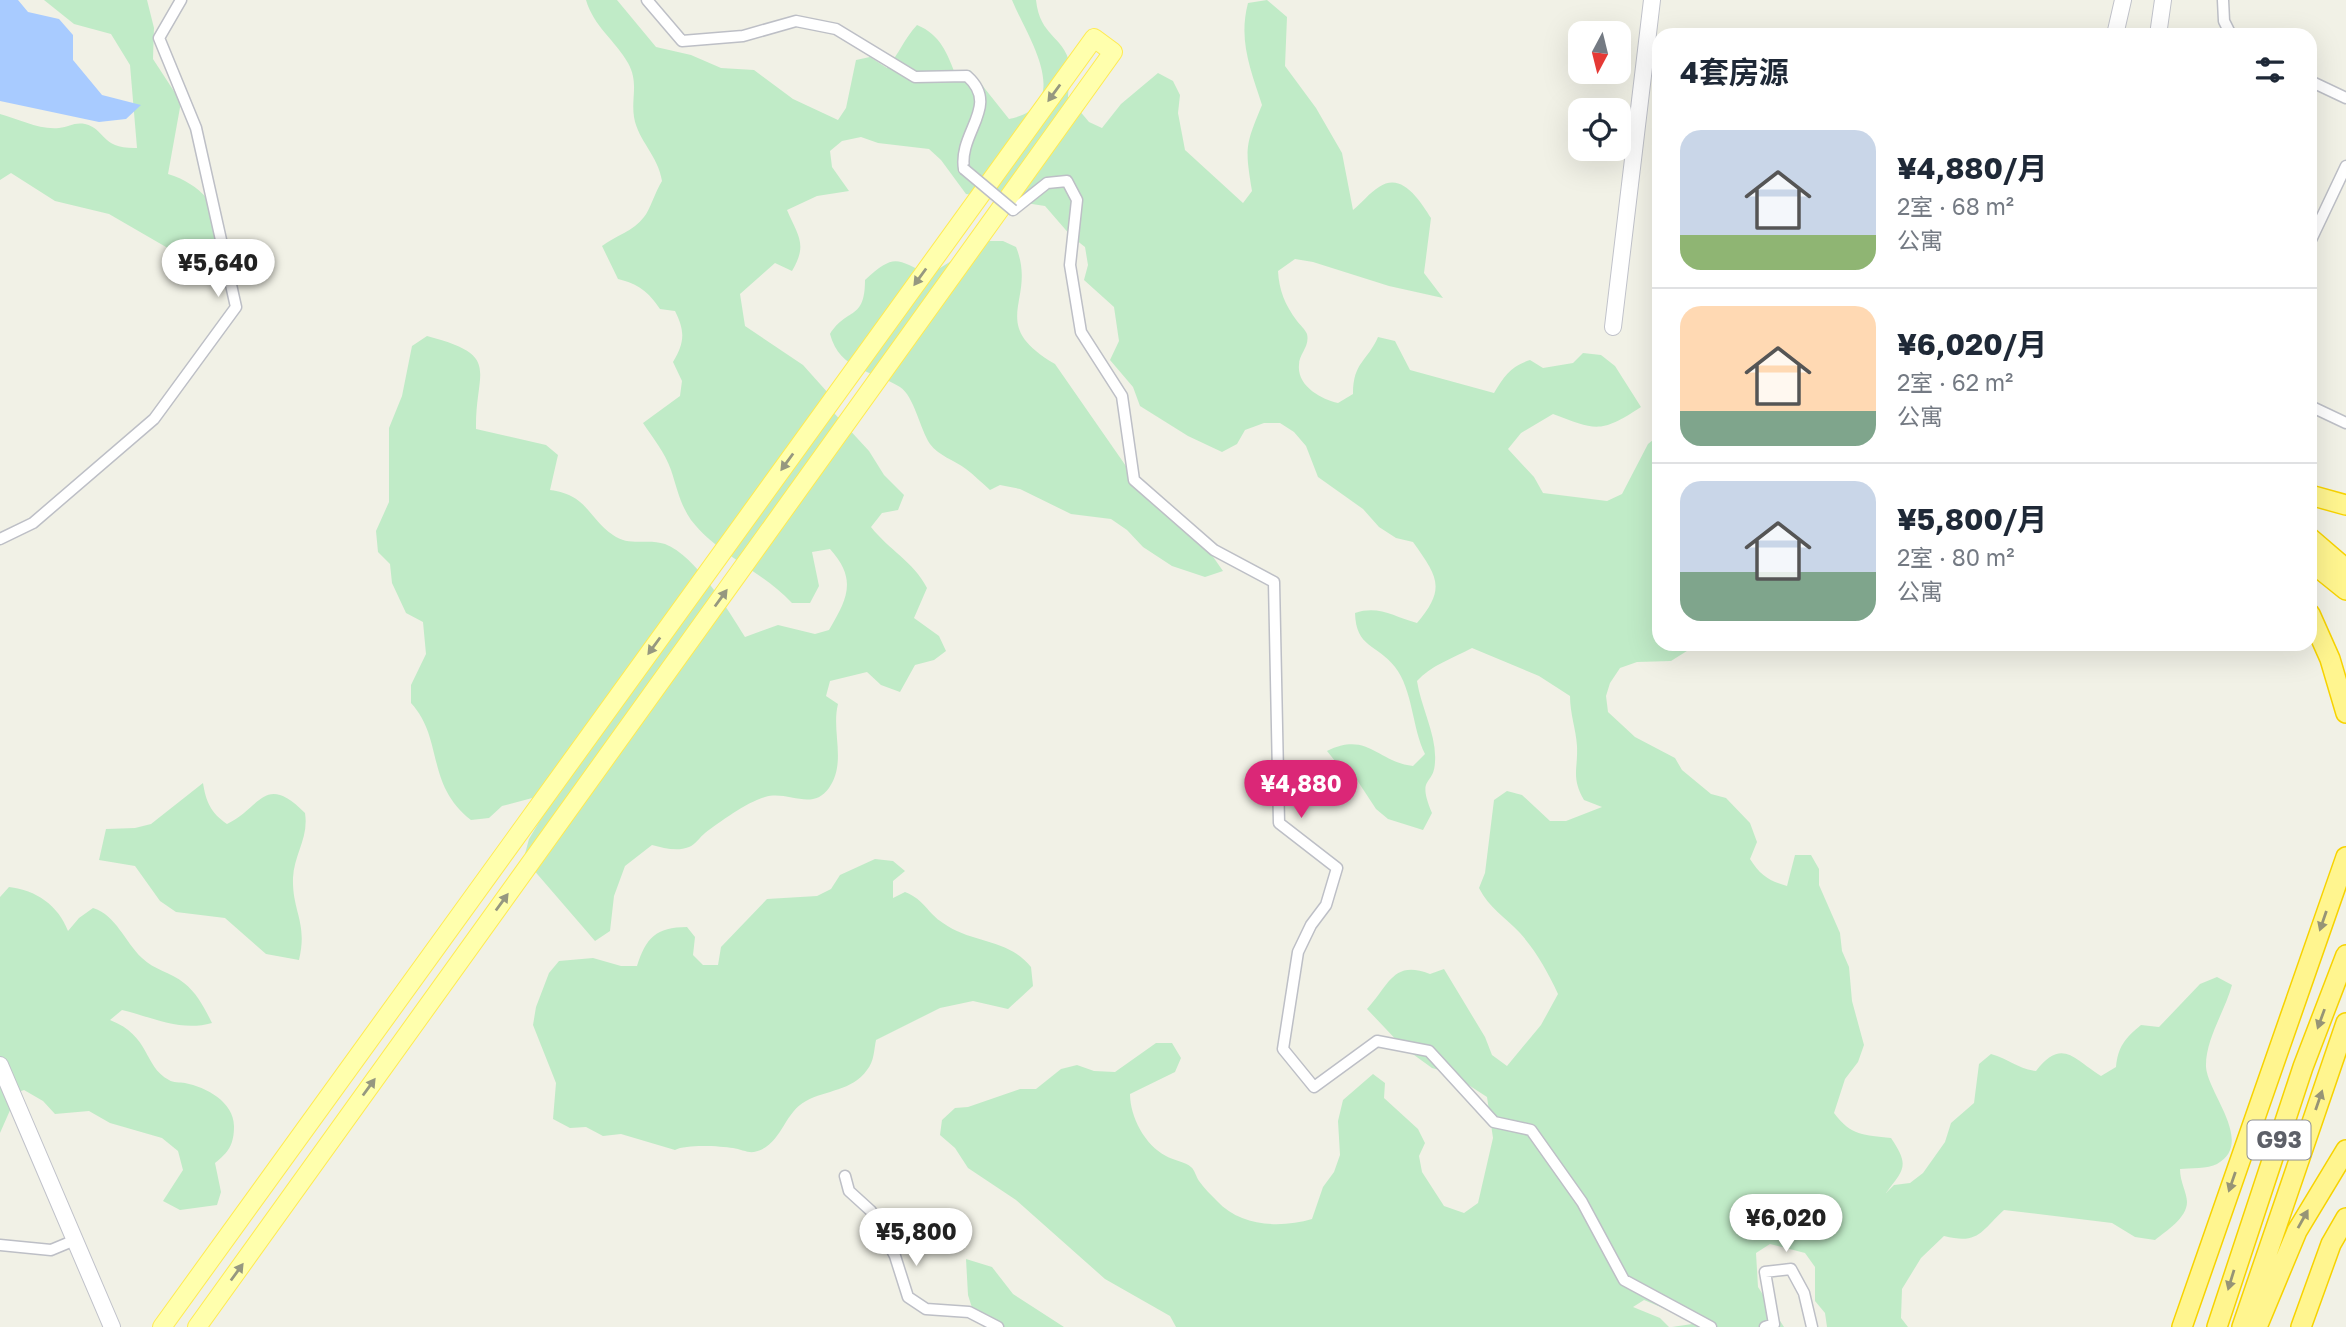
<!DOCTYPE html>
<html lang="zh">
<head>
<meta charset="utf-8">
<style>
	:root { --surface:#fff; --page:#f6f6f7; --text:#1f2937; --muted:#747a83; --line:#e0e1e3; --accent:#db2777 }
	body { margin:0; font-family:"Golos Text","Noto Sans SC",sans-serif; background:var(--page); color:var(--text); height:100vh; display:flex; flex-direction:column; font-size:26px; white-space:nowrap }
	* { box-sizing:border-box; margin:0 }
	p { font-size:23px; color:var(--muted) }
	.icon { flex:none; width:38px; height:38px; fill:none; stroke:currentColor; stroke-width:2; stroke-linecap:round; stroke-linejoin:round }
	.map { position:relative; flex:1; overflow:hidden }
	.sheet { position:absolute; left:1652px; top:28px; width:665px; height:623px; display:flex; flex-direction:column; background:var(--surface); border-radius:21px; box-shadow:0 7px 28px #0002 }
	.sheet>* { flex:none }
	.needle { width:46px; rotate:187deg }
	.tools { position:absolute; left:1568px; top:21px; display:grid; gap:14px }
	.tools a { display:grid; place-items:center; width:63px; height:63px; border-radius:14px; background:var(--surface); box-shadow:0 7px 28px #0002; font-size:35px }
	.price { position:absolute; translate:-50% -60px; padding:0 16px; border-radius:24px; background:#fff; color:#222; font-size:23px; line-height:46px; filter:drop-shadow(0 2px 4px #0008) }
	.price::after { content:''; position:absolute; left:50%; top:42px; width:21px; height:16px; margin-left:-10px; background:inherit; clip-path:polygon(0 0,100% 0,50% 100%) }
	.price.selected { background:var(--accent); color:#fff }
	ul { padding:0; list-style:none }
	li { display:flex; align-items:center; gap:21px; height:175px; padding:0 28px }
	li+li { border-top:2px solid var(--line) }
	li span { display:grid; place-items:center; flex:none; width:196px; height:140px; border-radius:21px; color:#555 }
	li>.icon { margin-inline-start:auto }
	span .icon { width:84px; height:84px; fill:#fffc; stroke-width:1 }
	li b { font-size:30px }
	h2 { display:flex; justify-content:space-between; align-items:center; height:84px; padding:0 28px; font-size:30px }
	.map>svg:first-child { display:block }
</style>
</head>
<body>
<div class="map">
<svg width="2346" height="1327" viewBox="0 0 2346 1327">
	<rect width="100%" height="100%" fill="#f1f1e6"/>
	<!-- green -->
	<path fill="#c0ebc7" d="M44,0h103l7,28 -1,31 28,43 -13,72c33,10 51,33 59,66l-8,15 -15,14 -95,-55 -54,-13 -44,-28 -11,7v-66c19,5 39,16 59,14 10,-1 15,-6 26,-4 21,5 15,25 52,24l-7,-83 -19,-31 -37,-10z
		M586,0h31l39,47 35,8 30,13 33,2 39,29 45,21 8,-12 10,-48 14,-3 17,11c12,-14 17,-29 30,-43 24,10 30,28 39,51l14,-6 39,49c68,-13 17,-84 3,-119h24c4,37 27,35 34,64 3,8 -2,23 -2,33l21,25 13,6 19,-24 37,-31 15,8 7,14 -2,18 7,37 58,53 9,-12c-7,-43 -7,-45 10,-86 -11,-35 -24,-64 -14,-102l19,-3 20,17 -2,49 31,42 26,45 11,57c9,-7 16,-17 26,-23 23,-16 41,14 52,31l-7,55 19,25 -54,-12 -76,-24 -18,-3 -17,12c1,19 7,34 19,50 3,4 8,8 10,13 3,13 -8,19 -8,31 -2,21 22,34 39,38l15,-9c0,-32 14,-32 25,-57l17,4 15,29 84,23c10,-17 17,-27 36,-33l13,8 30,-5 10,-10 18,2 14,11 26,41c-40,26 -44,24 -88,7l-32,19 -13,16 26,28 9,16 64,8 15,-7 26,-50 11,-9v209h39l-27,17 -34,1 -17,6 -10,15 -4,13 2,16 27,25 40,21 7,12 29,24 15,4 24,25 7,19 -7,17c10,16 19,22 37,27l8,-31h16l8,14v16l21,48 2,18 7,16 3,34 12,44 -6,17 -13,17 -11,34c17,23 30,22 57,25 19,28 13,31 -5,55l8,-8 16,-2 13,-10 22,-31 6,-19 23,-20 5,-39 12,-10c18,5 27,15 45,17 26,-34 38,-12 65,5l15,-9c2,-20 9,-29 25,-42l18,2 41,-43 17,-7 15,8c-7,26 -27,55 -26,82 2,27 49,76 11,97 -9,5 -27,4 -37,5 0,13 7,24 7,33 0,16 -21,29 -32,38l-20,-3 -23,-14 -108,-13c-23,21 -25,35 -60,26l-23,22 -19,31 -1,29 7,9h-81l-2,-14 -10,-12v-34l-10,-14 -35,-9 -14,9 2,34 26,40h-112l27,-4 -55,-23 -11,7 27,11 9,9h-493l-6,-11 -65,-37 -89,-79 -48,-32 -13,-20 -15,-13 2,-15 13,-12 13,-1 52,-18h16l25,-20 16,-4 17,6 21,1 41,-29h16l9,15 -6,14 -45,22c0,23 15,51 36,62 7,4 20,6 25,11 4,3 5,10 8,14 5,7 12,14 18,20 24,26 64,27 95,18l11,-32 11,-15 6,-17 -2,-34 5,-21 30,-26 12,9 -1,15 34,31 7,14 -6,13 3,16 22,34 20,7 14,-10 15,-65 -6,-41 -37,-24 -18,-5 -29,-21 -36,-38c23,-25 26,-49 63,-35l14,-5 41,68 7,18 15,11 34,-41 17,-31c-10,-22 -22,-43 -38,-61 -15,-16 -31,-25 -41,-45l6,-15 9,-73 13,-9 15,4 28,26h16l36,-14 -18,-7c-13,-23 -6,-30 -7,-54 -1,-17 -7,-32 -7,-50l-31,-20 -67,-28c-19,10 -42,18 -55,33 4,27 20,54 18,81 -1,25 -19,13 -3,51l-9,17 -35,-11 -12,-10 -21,-32 -16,-11 -12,-15c41,-20 50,11 86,15l12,-12c-13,-26 -12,-64 -30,-87 -18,-23 -39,-19 -40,-54 24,-8 39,4 62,10 30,-35 20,-47 -4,-81l-17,-4 -17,-11 -16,-18 -45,-32 -12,-31 -12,-14 -14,-9h-16l-19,7 -8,14 -15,8 -34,-16 -48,-30 -7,-19 -23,-27 9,-19 -5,-34 -30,-27 4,-15 -3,-18 -14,-11 -26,-30 -79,-12 -25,-34 -12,-11 -51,-6 -17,-6 -19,4 -12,10 2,16 17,24 -32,5 -30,14c11,26 21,34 5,61l-17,-8 -35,31 5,32 58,39 26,29 5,19 35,38 15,24 20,20 -6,15 -16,3 -11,14c18,23 42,34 56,61l-13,30 25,18 7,15 -12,9 -19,5 -15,27 -19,-7 -14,-13 -37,9 -4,15 12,8c-7,28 9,58 -9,84 -17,24 -41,2 -64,9 -18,5 -45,25 -60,36 -5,4 -10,12 -16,14 -12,5 -25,1 -37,-2l-27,21 -11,30 -4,35 -15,10 -63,-73 -7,-14 4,-15 19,-32 -12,-10 -34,9 -13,12 -18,2c-46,-36 -27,-81 -60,-117v-18l15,-31 -3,-32 -17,-9 -14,-30 -2,-19 -12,-12 -2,-21 13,-29v-74l13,-32 10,-50 15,-10c76,20 48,33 49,93l70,16 12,10 -8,35c38,5 37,27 63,45 16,12 35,3 52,9 31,12 63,66 80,93l33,-12 37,9 14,-4c19,-32 28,-51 1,-81l-18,3 7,34 -9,17h-18c-30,-32 -74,-48 -101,-83 -11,-16 -14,-32 -20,-50 -6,-17 -18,-32 -28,-47l37,-27 2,-15 -9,-19c12,-20 12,-31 2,-51l-15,-2c-12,-18 -22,-25 -42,-30l-16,-33c13,-10 32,-15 42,-29 6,-7 11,-25 18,-36 -4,-26 -24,-40 -28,-64 -3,-20 5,-34 -6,-54 -13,-23 -34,-36 -42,-63z
		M983,241h20l13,6c22,54 -31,76 39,117l73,105 74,72 21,30 -18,6 -33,-11 -29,-19 -16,-17 -16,-11 -40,-5 -51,-25 -20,-4 -10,5c-8,-7 -16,-15 -24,-21 -12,-9 -27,-13 -36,-25 -10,-15 -16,-48 -30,-57 -28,-17 -60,-16 -70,-53 17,-27 35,-13 35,-54 30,-27 31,-21 64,-5z
		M203,783c3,19 8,30 24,41 34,-16 37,-52 78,-11 4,25 -11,41 -12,65 -1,34 15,44 6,82l-33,-6 -41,-36 -49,-6 -16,-11 -25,-35 -36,-6 7,-31 29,-1 16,-4z
		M875,859l18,2 12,10 -12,10v17l12,-6c20,8 22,21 38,31 29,21 65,15 88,44l2,19 -25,23 -35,-8 -33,7 -64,32c-2,10 -2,22 -9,30 -15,21 -41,20 -61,31 -23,12 -24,45 -52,51 -6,1 -14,-3 -21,-4 -13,-2 -47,-4 -58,2l-54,-16 -18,2 -17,-9 -16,1 -17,-9 3,-36 -23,-58 3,-18 13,-34 10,-12 34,-3 28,8h16c9,-28 19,-39 50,-39l8,10 -2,18 10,10h15l3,-18 46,-48 50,-3 14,-7 9,-14z
		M9,887c27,3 49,18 59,44l11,-13 14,-10c23,7 32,34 49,50 12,12 29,14 42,25 13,10 21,26 28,40 -32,9 -60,-6 -90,-13l-12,10c41,16 33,46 59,60 4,3 11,2 16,3 21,4 49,19 49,43 0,18 -5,26 -19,37l6,29 -4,13 -37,5 -17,-9 20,-31 -5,-19 -16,-13 -52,-15 -21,-12 -34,3 -12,-13 -19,-11 -14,5 1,13 -11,25v-236z
		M966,1259l26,8 21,27 51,33h-64l-27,-16 -5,-16z"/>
	<!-- water -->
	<path fill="#a8cbff" d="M0,0h18l10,12 31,7 14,16v25l29,35 39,10 -15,14 -27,3 -99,-21z"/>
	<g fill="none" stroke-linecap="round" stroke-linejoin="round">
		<defs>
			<path id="street" d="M647,0l35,41 61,-5 53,-15 40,8 79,48 52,-1c34,30 -9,56 -3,93
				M2223,0l1,21 7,14
				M2310,81l36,17
				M1013,210l34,-27 20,-2 10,19 -7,65 11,67 41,64 12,84 80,70 60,32 5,241 58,45 -11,37 -15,20 -13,27 -15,97 31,38 63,-46 52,10 65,71 37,8 51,72 42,78 87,47
				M2310,242l36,-76
				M2310,406l36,17
				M0,539l33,-16 121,-104 82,-112 -40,-179 -37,-90 22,-38
				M845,1176l4,15 22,20 24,45 13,41 18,12 43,3 29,15
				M0,1245l51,5 24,-10
				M1765,1327l9,-3 -9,-52 26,-3 13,24 8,34"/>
			<path id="secondary" d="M2115,35l8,-35
				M2158,35l5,-35
				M1613,327l39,-327
				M0,1065l112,262"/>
			<path id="primary" d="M162,1327l932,-1289 19,14 -916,1275"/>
			<path id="highway" d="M2310,495l36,10
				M2310,538l36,31
				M2310,561l36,29
				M2310,614l20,45 16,54
				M2182,1327l164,-470
				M2217,1327l86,-260 43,-112
				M2242,1327l104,-304
				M2257,1327l40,-96 49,-81
				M2301,1327l30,-83 15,-26"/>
		</defs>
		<!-- street casing -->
		<use href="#street" stroke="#bdbfc6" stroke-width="13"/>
		<!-- secondary casing -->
		<use href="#secondary" stroke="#c0c2ca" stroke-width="18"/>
		<!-- primary casing -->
		<use href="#primary" stroke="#ffeb51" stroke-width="20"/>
		<!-- highway casing -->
		<use href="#highway" stroke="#f7d300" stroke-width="22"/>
		<!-- street -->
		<use href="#street" stroke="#fff" stroke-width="10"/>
		<!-- secondary -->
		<use href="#secondary" stroke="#fff" stroke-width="16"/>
		<!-- primary -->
		<use href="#primary" stroke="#ffffad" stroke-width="18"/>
		<!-- highway -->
		<use href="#highway" stroke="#fff58f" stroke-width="19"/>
		<defs>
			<path id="street-bridge" d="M964,169l49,41"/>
		</defs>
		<!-- street-bridge casing -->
		<use href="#street-bridge" stroke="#bdbfc6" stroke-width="13" stroke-linecap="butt"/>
		<!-- street-bridge -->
		<use href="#street-bridge" stroke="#fff" stroke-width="10"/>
	</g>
	<!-- one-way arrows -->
	<defs><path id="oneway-solid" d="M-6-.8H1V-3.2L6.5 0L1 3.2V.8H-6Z" transform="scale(1.75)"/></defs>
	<g fill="#969880">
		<use href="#oneway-solid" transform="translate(1054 93) rotate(126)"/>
		<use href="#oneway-solid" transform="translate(920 277) rotate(126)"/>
		<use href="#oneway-solid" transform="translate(787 462) rotate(126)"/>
		<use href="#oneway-solid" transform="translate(721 598) rotate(-54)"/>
		<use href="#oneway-solid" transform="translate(654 646) rotate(126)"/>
		<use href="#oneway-solid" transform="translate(502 902) rotate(-54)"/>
		<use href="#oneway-solid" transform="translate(369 1087) rotate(-54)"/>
		<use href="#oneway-solid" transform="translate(237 1272) rotate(-54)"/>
	</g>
	<g fill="#969476">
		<use href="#oneway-solid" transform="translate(2323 921) rotate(109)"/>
		<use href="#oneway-solid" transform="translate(2321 1019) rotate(110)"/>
		<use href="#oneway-solid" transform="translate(2319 1100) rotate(-71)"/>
		<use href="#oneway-solid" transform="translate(2232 1182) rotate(109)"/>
		<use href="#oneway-solid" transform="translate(2303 1219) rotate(-61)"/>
		<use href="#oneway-solid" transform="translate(2231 1280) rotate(107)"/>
	</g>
	<g text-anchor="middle" stroke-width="7" stroke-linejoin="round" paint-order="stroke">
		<!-- shield labels -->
		<rect fill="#fff" stroke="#8e9095" stroke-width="2" x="2247.5" y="1120.5" width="63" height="39" rx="5"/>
		<g font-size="23" font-weight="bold" fill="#5d6068">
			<text x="2279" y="1148">G93</text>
		</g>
	</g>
</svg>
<div class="tools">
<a><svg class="needle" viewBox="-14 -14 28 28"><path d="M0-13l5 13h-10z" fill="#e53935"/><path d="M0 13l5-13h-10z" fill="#747a83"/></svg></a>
<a><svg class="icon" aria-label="locate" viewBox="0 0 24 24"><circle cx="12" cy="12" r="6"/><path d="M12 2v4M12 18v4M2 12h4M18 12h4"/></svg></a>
</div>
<b class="price" style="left:218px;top:299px">¥5,640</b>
<b class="price selected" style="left:1301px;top:820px">¥4,880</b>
<b class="price" style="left:1786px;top:1254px">¥6,020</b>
<b class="price" style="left:916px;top:1268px">¥5,800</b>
<section class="sheet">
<h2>4套房源<svg class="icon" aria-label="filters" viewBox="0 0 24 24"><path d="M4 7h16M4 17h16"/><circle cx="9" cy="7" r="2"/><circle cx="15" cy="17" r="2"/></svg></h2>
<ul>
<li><span style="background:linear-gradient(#c9d6e8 75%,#8fb573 0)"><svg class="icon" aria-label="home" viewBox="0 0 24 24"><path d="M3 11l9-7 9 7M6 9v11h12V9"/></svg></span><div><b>¥4,880/月</b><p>2室 · 68 m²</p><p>公寓</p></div></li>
<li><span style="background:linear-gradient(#ffd9b3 75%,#7fa58c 0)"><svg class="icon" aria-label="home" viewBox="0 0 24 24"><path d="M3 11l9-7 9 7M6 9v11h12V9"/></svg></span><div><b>¥6,020/月</b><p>2室 · 62 m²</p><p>公寓</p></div></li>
<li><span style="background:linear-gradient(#c9d6e8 65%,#7fa58c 0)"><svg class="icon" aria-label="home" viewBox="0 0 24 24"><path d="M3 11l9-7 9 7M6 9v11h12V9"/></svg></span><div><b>¥5,800/月</b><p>2室 · 80 m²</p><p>公寓</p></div></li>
</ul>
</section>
</div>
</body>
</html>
